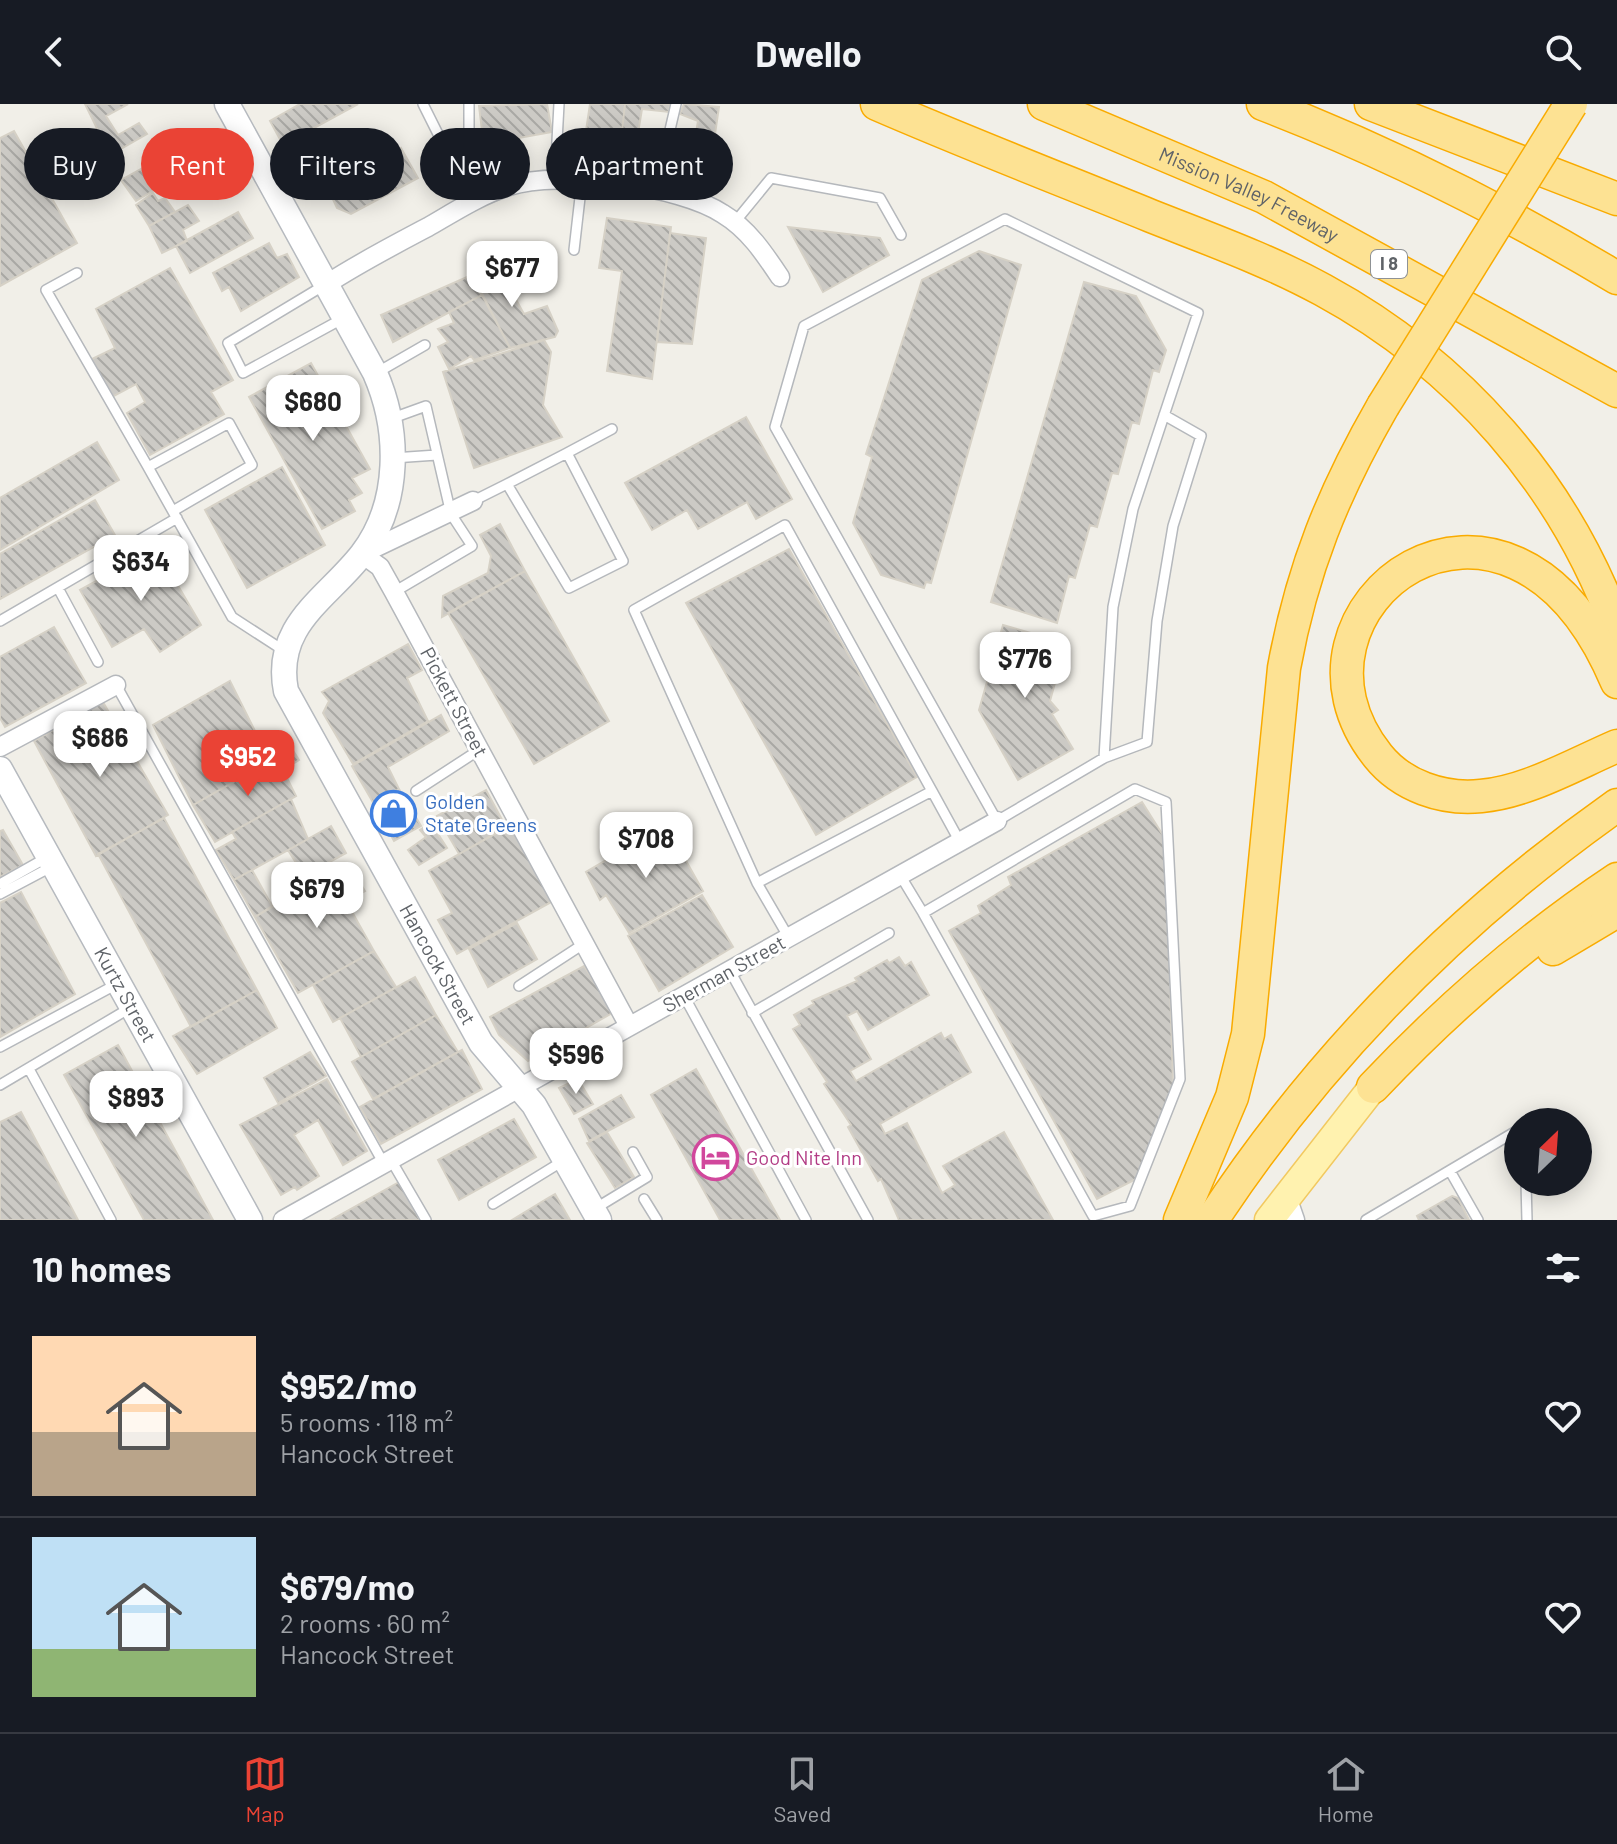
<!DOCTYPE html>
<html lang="en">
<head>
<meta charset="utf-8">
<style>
	:root { --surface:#171b24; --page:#242831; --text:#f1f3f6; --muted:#9ea1a6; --line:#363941; --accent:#ea4335 }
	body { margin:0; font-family:Barlow,sans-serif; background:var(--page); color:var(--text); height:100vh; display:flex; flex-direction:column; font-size:30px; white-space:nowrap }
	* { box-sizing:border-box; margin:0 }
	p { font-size:26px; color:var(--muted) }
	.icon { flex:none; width:44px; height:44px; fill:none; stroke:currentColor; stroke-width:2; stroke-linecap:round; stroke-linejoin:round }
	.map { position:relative; height:1116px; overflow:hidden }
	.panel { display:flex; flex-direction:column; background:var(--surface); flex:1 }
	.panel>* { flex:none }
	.banner { position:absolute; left:24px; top:24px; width:800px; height:72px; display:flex; gap:16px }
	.needle { width:52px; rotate:25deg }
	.controls { position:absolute; left:1504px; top:1004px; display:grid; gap:16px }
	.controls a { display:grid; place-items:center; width:88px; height:88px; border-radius:50%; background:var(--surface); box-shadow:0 4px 20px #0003; font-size:40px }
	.price { position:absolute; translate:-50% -68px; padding:0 18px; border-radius:16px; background:#fff; color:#222; font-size:26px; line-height:52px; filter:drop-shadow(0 2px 4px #0008) }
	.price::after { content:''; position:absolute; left:50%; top:48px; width:24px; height:18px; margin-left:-12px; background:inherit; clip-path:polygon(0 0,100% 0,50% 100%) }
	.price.active { background:var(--accent); color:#fff }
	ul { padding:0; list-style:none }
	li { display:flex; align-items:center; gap:24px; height:200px; padding:0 32px }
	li+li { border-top:2px solid var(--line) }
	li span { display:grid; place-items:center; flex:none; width:224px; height:160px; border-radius:0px; color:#555 }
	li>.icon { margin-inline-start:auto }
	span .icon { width:96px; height:96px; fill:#fffc; stroke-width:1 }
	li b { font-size:34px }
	h2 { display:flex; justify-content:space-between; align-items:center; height:96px; padding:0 32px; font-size:34px }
	.pill { padding:0 28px; border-radius:36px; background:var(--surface); box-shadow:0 4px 20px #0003; font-size:28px; line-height:72px }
	.pill.active { background:var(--accent); color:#fff }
	header { display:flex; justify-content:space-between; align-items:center; height:104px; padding:0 32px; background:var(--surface); font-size:36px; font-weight:700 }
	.dock { display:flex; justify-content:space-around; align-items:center; height:112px; border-top:2px solid var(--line); background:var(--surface); font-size:22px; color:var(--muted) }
	.dock a { display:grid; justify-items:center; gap:4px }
	.dock .active { color:var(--accent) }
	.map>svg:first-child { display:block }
</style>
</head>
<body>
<header><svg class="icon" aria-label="back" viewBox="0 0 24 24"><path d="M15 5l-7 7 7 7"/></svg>Dwello<svg class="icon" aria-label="search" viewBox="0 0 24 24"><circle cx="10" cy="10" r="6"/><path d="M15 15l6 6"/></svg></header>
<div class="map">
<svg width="1617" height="1116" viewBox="0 0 1617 1116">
	<defs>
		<pattern id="building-back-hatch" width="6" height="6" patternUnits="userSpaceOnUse" patternTransform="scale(2)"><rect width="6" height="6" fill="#cccac5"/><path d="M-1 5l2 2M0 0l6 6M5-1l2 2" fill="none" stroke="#a9a8a4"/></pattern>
	</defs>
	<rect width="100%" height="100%" fill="#f1efe8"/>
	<!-- building -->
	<path fill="url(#building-back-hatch)" stroke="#d6d1c6" stroke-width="2" d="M85,0h43l-22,12 12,19 21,-12 8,11 -37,21z
		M300,0h58l-75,41 -13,-24z
		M547,0l5,28 -39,7 2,13 -26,6 -4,-3 -6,-49z
		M590,0h35l-5,46 -36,-6z
		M625,0h45l-1,8 -27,-3 -4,24 21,4 -3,18 -36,-5z
		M684,0l35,3 -5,34 -19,-2 3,-18 -18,-7z
		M211,26l14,23 -29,12 -60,36 -15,-21z
		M14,27l63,112 -77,43v-148z
		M335,33l13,24 -44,25 -13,-25z
		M401,44l17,30 -67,36 -14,-6 -8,-17z
		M153,89l5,8 7,-3 10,14 -26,14 -13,-21z
		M188,101l11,16 -16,9 4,11 -25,12 -13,-27z
		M238,108l15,26 -63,35 -14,-27z
		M607,114l64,9 -19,152 -45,-8 15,-100 -23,-3z
		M788,123l92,11 9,17 -66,37z
		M670,129l36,5 -14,106 -35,-2z
		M269,139l8,15 10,-4 12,23 -58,34 -12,-24 -7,4 -9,-18z
		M979,147l42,14 -90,318 -5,-1 -2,6 -43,-13 -28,-52 19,-66 -6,-3 56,-174z
		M493,154l31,56 23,-8 11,25 -3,6 -45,11 -39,-76z
		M170,164l63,112 -22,12 13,22 -74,41 -23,-42 18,-11 -9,-18 -24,13 -22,-37 25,-12 -19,-39z
		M467,173l15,18 -89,47 -12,-27z
		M1084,178l52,14 30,54 -7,22 -6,-2 -14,54 -7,-2 -14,52 -6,-1 -15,54 -7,-2 -15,53 -6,-2 -12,47 -66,-21z
		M482,191l28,53 -36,12 -3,-4 -22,13 -11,-22 10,-5 -10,-13 16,-6 -5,-11z
		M544,236l7,12 -8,53 19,32 -88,31 -31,-96z
		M311,259l59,106 -18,9 10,15 -13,7 6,11 -33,18 -73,-132z
		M746,313l46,82 -36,20 -9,-17 -49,27 -11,-19 -35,20 -27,-47z
		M97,338l22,38 -119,70v-52z
		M282,363l43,78 -78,43 -42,-78z
		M95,396l20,35 -115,64v-45z
		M500,420l25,47 -83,46 1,-21 45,-23 3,-17 -11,-21z
		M156,444l45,77 -41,27 -16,-23 -32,18 -32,-57z
		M789,445l128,228 -101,58 -130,-232z
		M525,467l84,150 -75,43 -86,-151z
		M1003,521l63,18 -16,58 8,9 -6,4 21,35 -55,31 -39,-70z
		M54,523l32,56 -81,44 -5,-9v-61z
		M408,540l14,26 -15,8 21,43 -75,43 -30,-51 6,-12 -7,-9z
		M230,577l40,80 -77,44 -40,-80z
		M103,598l65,113 -72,41 -62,-115z
		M441,611l8,16 -61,36 11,22 -25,15 -22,-38z
		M292,645l7,11 -16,10 13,26 -81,46 -22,-37z
		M399,685l22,37 -27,15 -20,-37z
		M486,686l20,37 -47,27 -22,-38z
		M291,695l17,40 -74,41 -18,-30 20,-11 -4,-7z
		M1142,698l24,38 7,247 -33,90 -43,22 -148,-268 32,-18 -3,-7 33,-21 -3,-8z
		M164,714l93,172 -66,37 -93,-173z
		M431,719l16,25 -28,17 -11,-15 18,-13 -6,-7z
		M511,721l42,76 -96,53 -19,-34 14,-7 -23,-42z
		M666,721l37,66 -74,42 -23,-38 -6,5 -14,-28z
		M331,722l15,27 -29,16 -4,-5 -12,7 -13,-21z
		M3,726l20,35 -23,12v-46z
		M348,760l17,27 -19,10 28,50 -76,42 -43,-76z
		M252,766l20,36 -17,11 -21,-37z
		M21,788l54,102 -75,43v-134z
		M702,791l31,52 -74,44 -31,-55z
		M517,819l20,36 -49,28 -19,-38z
		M374,847l22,36 -63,35 -20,-37z
		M899,853l6,9 6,-4 18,33 -61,35 -11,-19 -10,5 24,43 -21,12 6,10 85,-48 3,6 7,-4 20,37 -91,52 5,10 22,-11 35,70 13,-8 -12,-19 61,-34 49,88h-154l-18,-41 -3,2 -30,-54 3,-2 -27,-41 3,-2 -34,-53 7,-4 -6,-10 20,-11 -2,-3 45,-20 -2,-3 32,-18 2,3z
		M584,862l30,46 -86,49 -29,-26 -9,-18z
		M415,873l21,38 -75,42 -21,-39z
		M257,886l20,38 -80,46 -24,-38z
		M436,911l22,37 -85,47 -21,-37z
		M118,941l95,175h-69l-80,-145z
		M462,946l20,39 -101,55 -21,-37z
		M310,948l16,24 -48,27 -14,-25z
		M696,965l84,151h-60l-69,-125z
		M327,975l40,72 -24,14 -25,-45 -24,15 25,41 -22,14 -2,-3 -14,8 -41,-70z
		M578,975l15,25 -19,10 -15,-26z
		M621,991l13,22 -45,24 -10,-22z
		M21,1008l57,108h-78v-98z
		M514,1015l22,38 -77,43 -21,-40z
		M607,1028l27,45 -19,11 -28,-45z
		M399,1078l21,38h-89z
		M555,1090l15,26h-58l36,-22z
		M1452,1092l6,2 11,22h-50l-2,-4z"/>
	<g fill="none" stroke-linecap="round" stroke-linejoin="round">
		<defs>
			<path id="lane" d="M423,0l49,98
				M469,0v35l27,51
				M555,74l4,-74
				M656,86l20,-86
				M1005,115l193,94 -65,196 -20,98 -9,151 -107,63 -222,-394 29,-101z
				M735,118l36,-44 109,20 21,37
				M574,146l8,-70
				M77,169l-31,17 102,177
				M323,182l-95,57 15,30 99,-54
				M378,268l47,-27
				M390,315l36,-13 25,108 21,32 -78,46
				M393,354l44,-3
				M507,380l60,-31
				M473,397l34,-17 62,104 54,-27 -56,-108 45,-24
				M173,407l79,-46 -23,-42 -81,44 84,150 54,35
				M58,484l40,74
				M0,517l177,-103
				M116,581l268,479
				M1104,654l43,-16 10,-121 16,-95 28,-90 -37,-21
				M1135,685l31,13 14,277 -50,127 -37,10 -170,-303z
				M416,687l63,-41
				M900,771l23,38
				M757,779l-123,-273 151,-85 147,266
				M0,780l46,-26
				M0,790l51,-27
				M789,834l-32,-55 175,-92 28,51
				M730,867l138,249
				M519,882l66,-43
				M684,892l122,224
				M752,909l137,-80
				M0,943l117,-63
				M29,965l82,151
				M0,981l130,-77
				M391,1056l35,60
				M1450,1067l28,49
				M1526,1078l1,38
				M644,1095l13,21
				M493,1100l70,-43
				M596,1104l51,-31 -14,-25
				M1366,1116l152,-90"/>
			<path id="street" d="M327,180c32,-21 67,-39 101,-57 26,-15 52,-32 81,-41 51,-16 170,-1 214,28 25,15 41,39 57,63
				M473,397l-111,53 18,13 14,25 235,434
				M0,643l116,-62
				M1286,1090l9,26
				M283,1116l714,-399"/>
			<g id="secondary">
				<path id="s1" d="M227,0l148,269c25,57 26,130 -13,181 -35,45 -89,71 -76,137l195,352 53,62 65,115"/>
				<path id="s2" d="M0,665l250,451"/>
			</g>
			<path id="primary" d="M1269,1116l104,-133"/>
			<g id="highway">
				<path d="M877,0c90,39 183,75 274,112 58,23 117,44 172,74 136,74 241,193 294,339"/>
				<path id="s3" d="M1044,0l220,93 353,194"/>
				<path d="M1263,0c122,47 242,107 354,174"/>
				<path d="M1371,0l246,95"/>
				<path d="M1617,578c-110,-260 -357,-73 -239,74 24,30 65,44 103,40 46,-4 94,-32 136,-50"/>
				<path d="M1553,845l64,-38"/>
				<path d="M1373,983c73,-77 155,-149 244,-208"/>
				<path d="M1180,1116l52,-123 16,-63 36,-366c18,-99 49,-175 99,-262"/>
				<path d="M1212,1116c108,-164 245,-302 405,-415"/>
			</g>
		</defs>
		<!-- lane casing -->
		<use href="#lane" stroke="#b5b8bc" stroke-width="12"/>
		<!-- street casing -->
		<use href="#street" stroke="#b5b8bc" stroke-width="21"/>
		<!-- secondary casing -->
		<use href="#secondary" stroke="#b6babf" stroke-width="27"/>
		<!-- primary casing -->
		<use href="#primary" stroke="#f2c960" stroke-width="31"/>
		<!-- highway casing -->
		<use href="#highway" stroke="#f9ab00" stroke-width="35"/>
		<!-- lane -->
		<use href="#lane" stroke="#fff" stroke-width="9"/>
		<!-- street -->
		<use href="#street" stroke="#fff" stroke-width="18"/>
		<!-- secondary -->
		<use href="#secondary" stroke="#fff" stroke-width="24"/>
		<!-- primary -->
		<use href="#primary" stroke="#fff2af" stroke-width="28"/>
		<!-- highway -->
		<use href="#highway" stroke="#fde293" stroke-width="32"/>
		<defs>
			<path id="highway-bridge" d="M1383,302l188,-302"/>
		</defs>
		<!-- highway-bridge casing -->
		<use href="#highway-bridge" stroke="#f9ab00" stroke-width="35" stroke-linecap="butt"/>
		<!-- highway-bridge -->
		<use href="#highway-bridge" stroke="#fde293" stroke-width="32"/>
	</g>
	<!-- icons -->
	<defs>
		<symbol id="shop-ring" viewBox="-11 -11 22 22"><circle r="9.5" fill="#fff" stroke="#3f7fe0" stroke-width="1.5"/><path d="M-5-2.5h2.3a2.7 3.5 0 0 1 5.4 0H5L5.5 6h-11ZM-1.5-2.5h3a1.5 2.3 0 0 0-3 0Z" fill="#3f7fe0"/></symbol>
		<symbol id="hotel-ring" viewBox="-11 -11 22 22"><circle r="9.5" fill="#fff" stroke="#d1479c" stroke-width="1.5"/><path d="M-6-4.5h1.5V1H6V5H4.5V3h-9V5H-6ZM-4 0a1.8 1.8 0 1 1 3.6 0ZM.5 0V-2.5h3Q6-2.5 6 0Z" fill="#d1479c"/></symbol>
	</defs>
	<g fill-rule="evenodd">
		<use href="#shop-ring" x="368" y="684" width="51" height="51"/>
		<use href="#hotel-ring" x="690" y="1028" width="51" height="51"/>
	</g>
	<g text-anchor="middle" stroke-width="6" stroke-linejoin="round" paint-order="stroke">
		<!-- shield labels -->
		<rect fill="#fff" stroke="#8f9295" stroke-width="2" x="1371" y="146" width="36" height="28" rx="6"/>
		<g font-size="18" font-weight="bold" fill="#5f6368">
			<text x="1389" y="166">I 8</text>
		</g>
		<!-- street labels -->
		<g font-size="20" fill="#5f6368" stroke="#fff">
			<text dy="7" stroke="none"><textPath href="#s3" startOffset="224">Mission Valley Freeway</textPath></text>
			<text transform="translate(454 598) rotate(62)" y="7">Pickett Street</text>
			<text dy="7" stroke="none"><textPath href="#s1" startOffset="974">Hancock Street</textPath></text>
			<text transform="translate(724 870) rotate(-29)" y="7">Sherman Street</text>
			<text dy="7" stroke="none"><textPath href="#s2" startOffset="258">Kurtz Street</textPath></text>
		</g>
		<!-- shop labels -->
		<g font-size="20" fill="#366cbe" stroke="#fff" text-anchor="start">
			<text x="425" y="705">Golden<tspan x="425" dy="23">State Greens</tspan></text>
		</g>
		<!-- hotel labels -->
		<g font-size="20" fill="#b23c85" stroke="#fff" text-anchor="start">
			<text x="746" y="1061">Good Nite Inn</text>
		</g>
	</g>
</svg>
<div class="controls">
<a><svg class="needle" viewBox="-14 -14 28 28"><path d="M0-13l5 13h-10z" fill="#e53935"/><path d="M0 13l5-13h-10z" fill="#9ea1a6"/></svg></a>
</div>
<b class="price" style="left:512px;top:205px">$677</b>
<b class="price" style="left:313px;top:339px">$680</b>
<b class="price" style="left:141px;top:499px">$634</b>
<b class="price" style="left:1025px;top:596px">$776</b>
<b class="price" style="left:100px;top:675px">$686</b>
<b class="price active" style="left:248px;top:694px">$952</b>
<b class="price" style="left:646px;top:776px">$708</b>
<b class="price" style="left:317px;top:826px">$679</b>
<b class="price" style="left:576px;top:992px">$596</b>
<b class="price" style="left:136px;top:1035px">$893</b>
<div class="banner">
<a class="pill">Buy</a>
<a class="pill active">Rent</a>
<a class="pill">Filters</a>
<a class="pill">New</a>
<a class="pill">Apartment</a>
</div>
</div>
<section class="panel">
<h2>10 homes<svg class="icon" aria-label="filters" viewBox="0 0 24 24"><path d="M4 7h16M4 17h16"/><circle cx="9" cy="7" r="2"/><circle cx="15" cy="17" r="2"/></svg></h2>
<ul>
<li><span style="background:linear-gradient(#ffd9b3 60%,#b9a48a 0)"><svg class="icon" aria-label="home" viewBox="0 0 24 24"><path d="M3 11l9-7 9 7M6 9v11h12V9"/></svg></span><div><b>$952/mo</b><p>5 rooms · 118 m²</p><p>Hancock Street</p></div><svg class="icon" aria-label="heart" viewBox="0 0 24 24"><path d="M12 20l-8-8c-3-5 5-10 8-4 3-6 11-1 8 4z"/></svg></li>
<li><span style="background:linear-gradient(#bfe0f5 70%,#8fb573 0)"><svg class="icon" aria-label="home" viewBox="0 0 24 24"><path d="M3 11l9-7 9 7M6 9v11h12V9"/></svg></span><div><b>$679/mo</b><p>2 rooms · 60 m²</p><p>Hancock Street</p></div><svg class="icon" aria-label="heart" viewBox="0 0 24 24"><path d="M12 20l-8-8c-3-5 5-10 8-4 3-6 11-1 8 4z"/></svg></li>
</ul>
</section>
<nav class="dock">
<a class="active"><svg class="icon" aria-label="map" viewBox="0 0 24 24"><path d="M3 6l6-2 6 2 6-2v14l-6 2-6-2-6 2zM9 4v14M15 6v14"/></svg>Map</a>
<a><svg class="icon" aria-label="saved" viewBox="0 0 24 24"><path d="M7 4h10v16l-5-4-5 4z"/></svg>Saved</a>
<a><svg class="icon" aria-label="home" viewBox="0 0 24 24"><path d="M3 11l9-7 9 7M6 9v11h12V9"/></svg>Home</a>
</nav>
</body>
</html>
